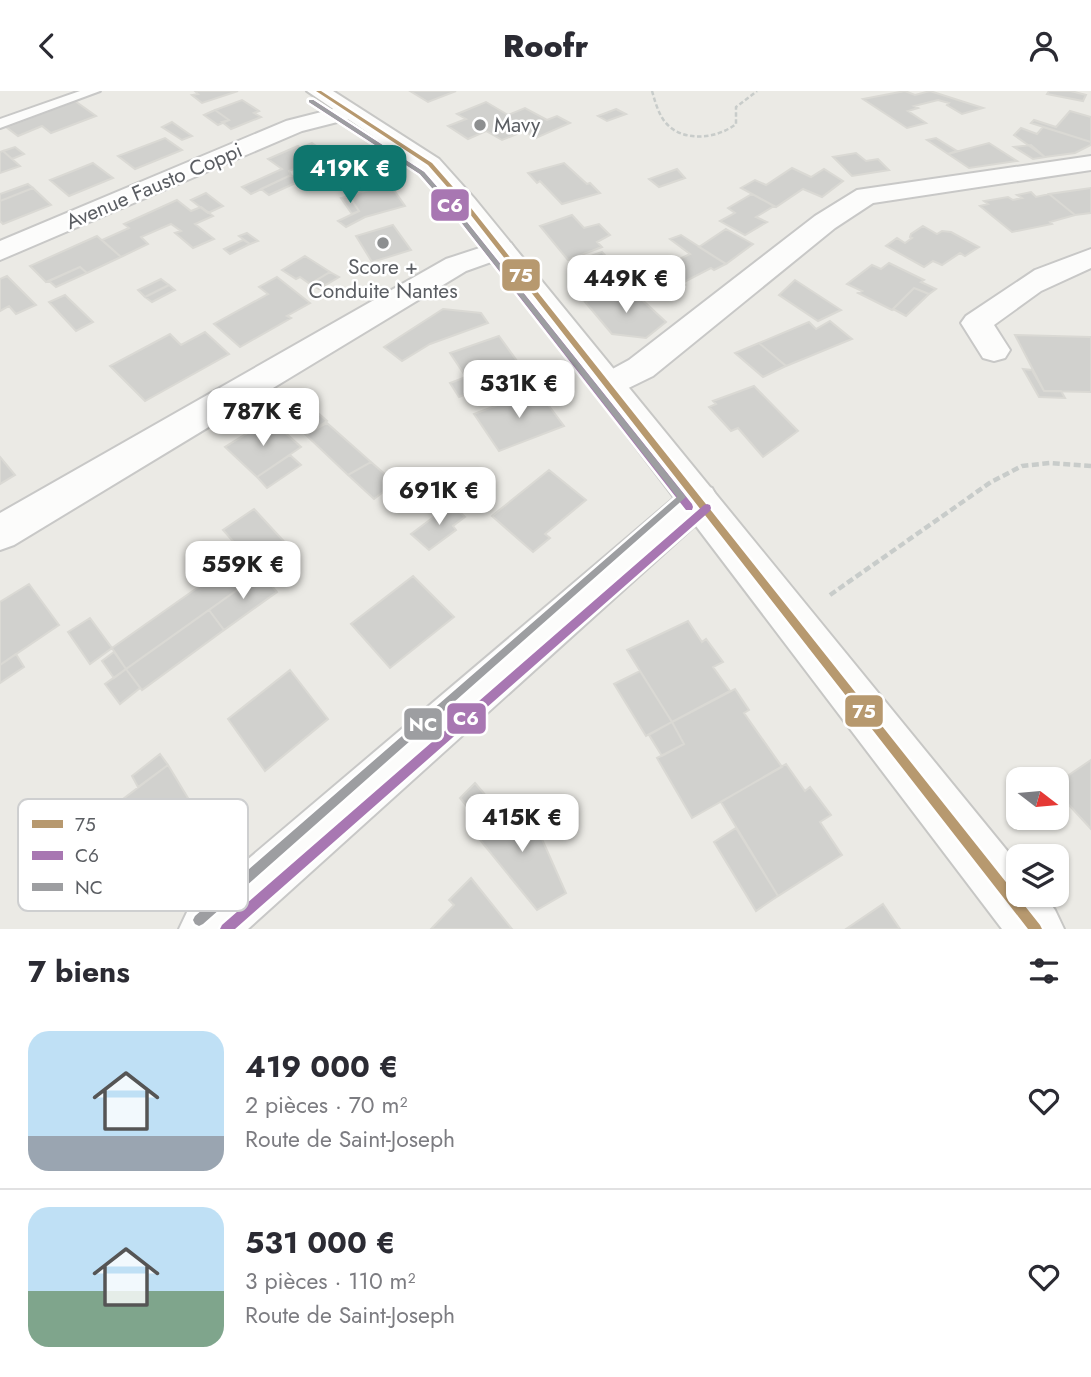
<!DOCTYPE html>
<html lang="fr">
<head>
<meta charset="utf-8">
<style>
	:root { --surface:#fff; --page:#f7f7f7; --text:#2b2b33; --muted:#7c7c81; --line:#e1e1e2; --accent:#0f766e }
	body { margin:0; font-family:Jost,sans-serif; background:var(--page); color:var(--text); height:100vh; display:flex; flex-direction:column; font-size:26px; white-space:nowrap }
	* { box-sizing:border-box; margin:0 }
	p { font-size:23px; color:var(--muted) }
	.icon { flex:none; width:38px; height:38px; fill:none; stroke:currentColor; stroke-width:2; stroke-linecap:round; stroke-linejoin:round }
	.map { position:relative; height:838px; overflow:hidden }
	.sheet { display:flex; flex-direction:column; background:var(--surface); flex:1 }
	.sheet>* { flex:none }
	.needle { width:46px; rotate:106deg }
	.fabs { position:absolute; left:1006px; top:676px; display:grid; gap:14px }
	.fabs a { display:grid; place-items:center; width:63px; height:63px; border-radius:14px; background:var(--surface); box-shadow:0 2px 5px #0004; font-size:35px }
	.price { position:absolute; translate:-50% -60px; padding:0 16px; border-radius:14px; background:#fff; color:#222; font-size:23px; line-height:46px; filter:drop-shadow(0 2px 4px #0008) }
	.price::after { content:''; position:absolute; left:50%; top:42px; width:21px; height:16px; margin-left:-10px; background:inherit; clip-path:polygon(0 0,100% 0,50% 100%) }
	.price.current { background:var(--accent); color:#fff }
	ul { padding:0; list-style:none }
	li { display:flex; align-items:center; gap:21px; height:175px; padding:0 28px }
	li+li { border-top:2px solid var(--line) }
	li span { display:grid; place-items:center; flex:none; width:196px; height:140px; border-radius:21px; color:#555 }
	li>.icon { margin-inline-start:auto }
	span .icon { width:84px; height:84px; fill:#fffc; stroke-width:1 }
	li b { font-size:30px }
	h2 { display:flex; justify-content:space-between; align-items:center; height:84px; padding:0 28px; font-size:30px }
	header { display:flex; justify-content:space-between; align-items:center; height:91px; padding:0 28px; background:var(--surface); font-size:32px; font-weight:800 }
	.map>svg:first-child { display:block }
</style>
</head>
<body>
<header><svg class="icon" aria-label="back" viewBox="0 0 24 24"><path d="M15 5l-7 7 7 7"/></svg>Roofr<svg class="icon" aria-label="person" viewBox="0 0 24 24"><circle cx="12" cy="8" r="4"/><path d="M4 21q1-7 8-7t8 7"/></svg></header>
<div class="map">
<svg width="1091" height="838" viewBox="0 0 1091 838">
	<rect width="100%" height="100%" fill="#ebeae5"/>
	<!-- building -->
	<path fill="#d1d1ce" stroke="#dad9d4" stroke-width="2" d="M195,0h43l-36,12 -10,-8 6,-1z
		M410,0h46l-28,11z
		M905,0l10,4 15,-4 53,17 -21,6 -15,-9 2,-2 -11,-3 -24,6 4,2 -10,3 18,12 -19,5 -44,-29z
		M1049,0h22l15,4 -3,6 -36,-7z
		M242,9l17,11 -5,2 7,4 -30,12 -9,-7 7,-2 -14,-10z
		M75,10l21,15 -45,17 -9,-7 -24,10 -12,-9z
		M486,11l22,13 17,-7 22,12 10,-4 13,7 -34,15 -12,-7 -22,9 -16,-9 -18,8 -20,-13 18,-7 -9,-5z
		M616,18l10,5 -19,7 -9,-5z
		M215,19l14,10 -11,5 -14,-10z
		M1070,20l21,6v25l-60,-19 3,-3 22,7z
		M172,31l20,14 -10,4 -20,-13z
		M1043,36l48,15v3l-16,8 -30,4 -31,-22 7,-7 16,6z
		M165,47l17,12 -47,19 -17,-13z
		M936,47l21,13 -9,3 -21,-14z
		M312,52l16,11 -39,17 2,4 -40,19 -9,-7 40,-18 -14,-10 30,-13 3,2z
		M989,52l28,18 -48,7 -21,-14z
		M1031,54l14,12 -12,2 -19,-12z
		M15,56l9,7 -12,5 -9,-8z
		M3,60l9,8 8,7 -20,7v-21z
		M856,62l10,8 12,-2 11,11 -37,6 -19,-19z
		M352,64l24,18 -34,15 -25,-19z
		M93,72l20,15 -44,18 -19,-16z
		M564,72l23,21 3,-1 10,10 -38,11 -22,-23 -3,2 -9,-10z
		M792,77l19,9 13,-8 19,12 -21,16 -19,-8 -27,18 -35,-19 14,-8 11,5z
		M677,78l8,9 -26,9 -10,-8z
		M291,84l9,6 -31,14 -8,-6z
		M389,92l16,23 -40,11 -19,10 -8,-6 21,-10 -10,-15z
		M28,93l5,4 -33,13v-7z
		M33,97l18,17 -48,19 -3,-3v-20z
		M1091,97v25l-16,2 -26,-21z
		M1031,101l5,5 13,-3 26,21 -25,7 2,2 -40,8 -32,-26 8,-2 -4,-3 24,-4 5,3 9,-2 -5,-3z
		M206,102l17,13 -15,7 -17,-13z
		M752,103l22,12 -18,11 11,5 -22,13 -25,-14 15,-8 -7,-5z
		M349,105l10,15 -7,3 -11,-16z
		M177,109l14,11 10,-4 12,9 -18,8 19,15 -21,9 -18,-15 6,-2 -10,-7 -30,13 7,7 -27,13 -19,-17 27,-12 -5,-4z
		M572,124l12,13 15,-4 11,11 -13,7 5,5 -34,13 -28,-34z
		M393,134l18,25 -39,12 -16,-26z
		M923,135l14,8 5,-3 9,1 28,15 -14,9 -5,-3 -18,12 -9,-4 -9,6 -38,-21 11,-8 8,5 7,-5 -2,-1 1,-3z
		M726,138l27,15 -27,20 -27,-17z
		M247,142l11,8 -8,3 -11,-8z
		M681,144l45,29 -12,6 -3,-2 -29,15 3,2 -17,9 -13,-20 10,-5 -3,-2 28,-13 -20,-15z
		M97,145l24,21 -34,16 -7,-6 -34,15 -16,-16z
		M243,149l7,4 -20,10 -6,-5z
		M602,161l18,19 28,-9 8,14 -55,20 -30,-33z
		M305,165l25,16 -20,12 -10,-7 -4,2 -14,-9z
		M889,172l35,17 -3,2 15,7 -7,5 -15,-6 -22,22 -34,-17 4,-2 -15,-7 25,-19 9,4z
		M80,176l7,6 -31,14 -7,-6z
		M330,181l9,5 -20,12 -9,-5z
		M7,185l29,29 -20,9 -7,-8 -9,5v-32z
		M277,186l33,26 -23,13 4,2 -51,29 -26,-23 54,-30 -9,-7z
		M161,188l8,6 -24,12 -7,-7z
		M795,189l46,30 -23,11 -39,-26z
		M169,194l6,5 -23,12 -7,-5z
		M914,197l15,6 -23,22 -13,-7z
		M617,199l10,11 12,-4 27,25 -20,16 -34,-4 -27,-32z
		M65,204l28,27 -17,9 -27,-29z
		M443,218l38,4 7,10 -58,21 -28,17 -18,-14z
		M830,230l22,18 -66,27 -27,-23 50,-21 7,7z
		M205,241l24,22 -84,47 -35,-35 60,-32 11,11z
		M1015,244l76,2v55l-47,-1z
		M499,245l26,36 -66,25 -9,-14 16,-6 -16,-24z
		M759,252l27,23 -23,11 -28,-24z
		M1023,278l9,1 12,21h17l4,7 -26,-1z
		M754,295l44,45 -35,26 -25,-29 -7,3 -22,-24 7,-3 -3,-3z
		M537,299l27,36 -65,25 -25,-37z
		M302,308l25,22 -21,14 -26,-24z
		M270,328l31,28 -44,30 -32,-30z
		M327,332l44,39 -23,13 -42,-40z
		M290,364l11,10 -34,23 -10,-11z
		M0,366l15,18 -15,9z
		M371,371l24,21 -21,16 -26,-24z
		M549,379l37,30 -41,34 5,4 -17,14 -41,-36z
		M451,413l14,13 -12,9 3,4 -27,20 -18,-16z
		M254,418l38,41 -31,23 -38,-43z
		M245,463l16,19 -135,96 -14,-21z
		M261,482l16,19 -53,38 -15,-20z
		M413,485l41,41 -64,51 -39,-44z
		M29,493l30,41 -59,40v-63z
		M209,519l15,20 -82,60 -16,-21z
		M90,527l22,30 -22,16 -22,-32z
		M688,530l14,21 4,-3 17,23 -10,5 17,24 -58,31 -45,-72z
		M114,561l12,17 -12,9 -12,-17z
		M16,563l8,13 -24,16v-18z
		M126,578l14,19 -20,16 -15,-20z
		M290,579l38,49 -63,52 -37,-52z
		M640,580l32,51 -26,14 -32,-52z
		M735,598l14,21 -5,3 38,54 -90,51 -35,-60 27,-14 -12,-22z
		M672,631l12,22 -22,12 -13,-21z
		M160,663l8,11 -30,22 -6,-11z
		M1091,669v69l-34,-37v-9z
		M786,673l19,27 5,-4 21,28 -11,7 22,33 -64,41 -57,-94z
		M168,674l29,48 -22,17 5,11 -72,59 -34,-64z
		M475,692l18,21 -15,16 -18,-22z
		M525,710l41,92 -29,17 -65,-80z
		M736,737l42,68 -22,15 -42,-69z
		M471,787l41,51h-81l23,-24 -5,-5z
		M883,813l17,25h-54z"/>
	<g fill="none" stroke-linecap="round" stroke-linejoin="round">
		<defs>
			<path id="lane" d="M80,0h20l-100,37v-9z"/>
			<path id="street" d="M349,14l8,2 3,5 -3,5 -55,14 -302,129v-19l286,-120z
				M1091,65v14l-218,33 -38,25 -182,148 -45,22 -12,-4 -5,-8 5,-8 33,-18 186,-144 42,-26z
				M501,150l10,2 4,6 -4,6 -45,16 -452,274 -14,5v-37l446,-254z
				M1091,158v19l-50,23 -47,34 16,25 -5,8 -11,3 -11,-3 -22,-35 5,-7 69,-46z
				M699,393l13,4 6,11 -6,11 -464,419h-69l9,-19 498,-422z"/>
			<path id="secondary" d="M307,0h26l106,68 35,39 544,666v30h25l12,16 9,19h-62l-546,-719 -35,-41z"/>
		</defs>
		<!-- lane casing -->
		<use href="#lane" stroke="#c8c8c7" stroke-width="4"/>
		<!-- street casing -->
		<use href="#street" stroke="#c8c8c7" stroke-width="4"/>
		<!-- secondary casing -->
		<use href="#secondary" stroke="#c7c7c5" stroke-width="4"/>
		<!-- path-far1 -->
		<path stroke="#c8ccca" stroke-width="2.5" stroke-dasharray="4.5 2.5" stroke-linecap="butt" d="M652,0c3,10 6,22 13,31 17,21 52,17 71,2v-17l21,-16"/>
		<!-- path -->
		<path stroke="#c8ccca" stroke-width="4.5" stroke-dasharray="7 3.5" stroke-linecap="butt" d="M830,504l161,-113 31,-16 28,-3 41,3"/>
		<!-- lane -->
		<use href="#lane" fill="#fcfcfb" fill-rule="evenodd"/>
		<!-- street -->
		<use href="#street" fill="#fcfcfb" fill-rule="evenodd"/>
		<!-- secondary -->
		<use href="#secondary" fill="#fcfcfb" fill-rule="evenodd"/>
		<defs>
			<path id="bus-1" d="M316,0h5l111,72 35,40 573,722 2,4h-14l-565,-724 -35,-40z"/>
			<path id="bus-2" d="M309,9h4l111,72 34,39 234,293 1,3 -1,3h-6l-232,-297 -34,-39 -111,-72z
				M707,413l3,1 1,3 -1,3 -475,418h-15l2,-4 482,-420z"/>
			<path id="bus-3" d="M309,9h4l111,72 34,39 228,286 -483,427 -4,2 -4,-2 -2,-4 2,-4 482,-419 -223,-284 -34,-39 -111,-72z"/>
		</defs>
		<!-- bus-1 casing -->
		<use href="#bus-1" stroke="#fff" stroke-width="5"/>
		<!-- bus-2 casing -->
		<use href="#bus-2" stroke="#fff" stroke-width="5"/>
		<!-- bus-3 casing -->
		<use href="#bus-3" stroke="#fff" stroke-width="5"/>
		<!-- bus-1 -->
		<use href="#bus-1" fill="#b7996f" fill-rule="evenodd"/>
		<!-- bus-2 -->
		<use href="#bus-2" fill="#a877b2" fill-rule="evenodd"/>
		<!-- bus-3 -->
		<use href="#bus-3" fill="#9d9ea1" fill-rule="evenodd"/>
	</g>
	<!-- markers -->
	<g fill="#8d8f90" stroke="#fff" stroke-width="2.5">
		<circle cx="480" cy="34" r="7"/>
		<circle cx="383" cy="152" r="7"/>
	</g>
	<g text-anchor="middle" stroke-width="5" stroke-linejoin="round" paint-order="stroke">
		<!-- far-poi labels -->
		<g font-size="21" fill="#5b5e63" stroke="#fff" text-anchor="start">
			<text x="494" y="41">Mavy</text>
			<text x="383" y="183" text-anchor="middle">Score +<tspan x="383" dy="24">Conduite Nantes</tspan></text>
		</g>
		<!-- far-street labels -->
		<g font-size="21" fill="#5b5e63" stroke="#fff">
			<text transform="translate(154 95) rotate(-23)" y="7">Avenue Fausto Coppi</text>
		</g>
	</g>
	<!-- legend -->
	<rect x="18" y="708" width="230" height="112" rx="10" fill="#fff" stroke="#cecfd0" stroke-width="2"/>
	<rect x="32" y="729" width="31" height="8" fill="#b7996f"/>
	<rect x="32" y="760" width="31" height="9" fill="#a877b2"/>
	<rect x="32" y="792" width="31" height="8" fill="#9d9ea1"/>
	<g font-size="19" fill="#5b5e63">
		<text x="75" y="740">75</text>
		<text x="75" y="771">C6</text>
		<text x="75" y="803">NC</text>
	</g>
	<g stroke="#fff" stroke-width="2.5">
		<rect x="430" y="97" width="40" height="34" rx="7" fill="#a877b2"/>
		<rect x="501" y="167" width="40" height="34" rx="7" fill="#b7996f"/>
		<rect x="844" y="603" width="40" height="34" rx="7" fill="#b7996f"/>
		<rect x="446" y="611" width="41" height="33" rx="7" fill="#a877b2"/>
		<rect x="403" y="616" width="40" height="34" rx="7" fill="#9d9ea1"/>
	</g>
	<g font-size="19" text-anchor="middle" font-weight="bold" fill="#fff">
		<text x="450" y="121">C6</text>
		<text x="521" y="191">75</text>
		<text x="864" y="627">75</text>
		<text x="466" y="634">C6</text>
		<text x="423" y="640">NC</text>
	</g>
</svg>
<div class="fabs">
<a><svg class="needle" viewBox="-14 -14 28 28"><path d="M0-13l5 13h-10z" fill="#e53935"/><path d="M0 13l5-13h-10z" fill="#7c7c81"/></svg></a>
<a><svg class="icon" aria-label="layers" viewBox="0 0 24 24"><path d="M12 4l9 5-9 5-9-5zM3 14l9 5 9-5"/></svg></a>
</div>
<b class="price current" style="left:350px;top:114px">419K €</b>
<b class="price" style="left:626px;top:224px">449K €</b>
<b class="price" style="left:519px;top:329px">531K €</b>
<b class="price" style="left:263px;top:357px">787K €</b>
<b class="price" style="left:439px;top:436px">691K €</b>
<b class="price" style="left:243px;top:510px">559K €</b>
<b class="price" style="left:522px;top:763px">415K €</b>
</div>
<section class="sheet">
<h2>7 biens<svg class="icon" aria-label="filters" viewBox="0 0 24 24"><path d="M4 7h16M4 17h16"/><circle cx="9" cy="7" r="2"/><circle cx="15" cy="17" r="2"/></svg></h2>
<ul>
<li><span style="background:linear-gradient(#bfe0f5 75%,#9aa5b1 0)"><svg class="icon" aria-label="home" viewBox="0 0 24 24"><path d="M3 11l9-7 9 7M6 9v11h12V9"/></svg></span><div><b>419 000 €</b><p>2 pièces · 70 m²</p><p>Route de Saint-Joseph</p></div><svg class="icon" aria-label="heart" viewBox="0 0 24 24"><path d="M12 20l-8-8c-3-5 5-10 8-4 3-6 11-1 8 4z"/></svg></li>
<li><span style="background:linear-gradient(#bfe0f5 60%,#7fa58c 0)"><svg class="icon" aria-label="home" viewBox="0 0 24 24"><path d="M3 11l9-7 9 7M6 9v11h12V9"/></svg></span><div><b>531 000 €</b><p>3 pièces · 110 m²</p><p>Route de Saint-Joseph</p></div><svg class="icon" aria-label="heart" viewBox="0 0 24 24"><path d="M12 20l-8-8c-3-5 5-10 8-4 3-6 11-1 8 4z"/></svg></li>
</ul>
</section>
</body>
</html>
